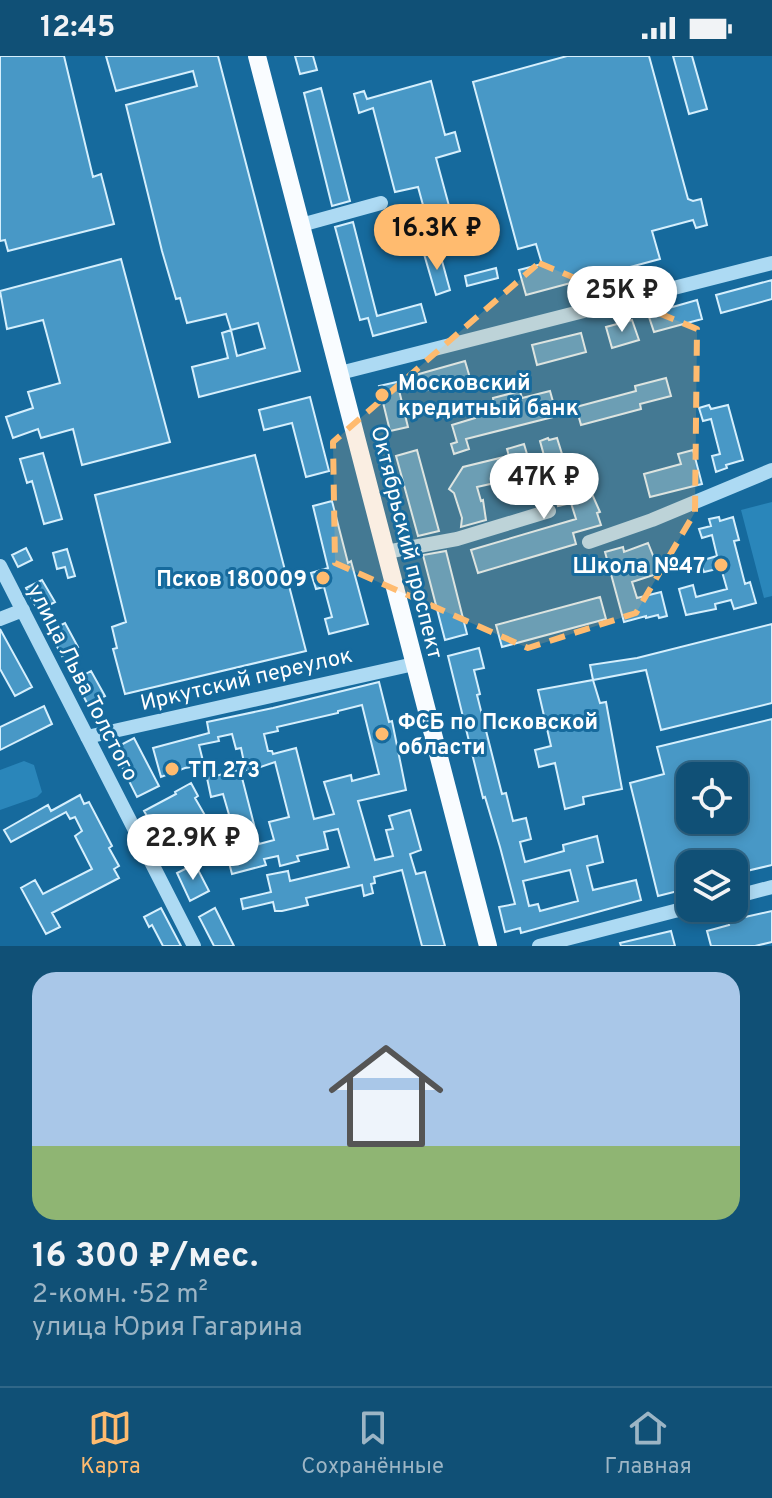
<!DOCTYPE html>
<html lang="ru">
<head>
<meta charset="utf-8">
<style>
	:root { --surface:#105076; --page:#19577b; --text:#f1f3f6; --muted:#9cb5c5; --line:#306788; --accent:#ffbb6f }
	body { margin:0; font-family:Overpass,sans-serif; background:var(--page); color:var(--text); height:100vh; display:flex; flex-direction:column; font-size:30px; white-space:nowrap }
	* { box-sizing:border-box; margin:0 }
	p { font-size:26px; color:var(--muted) }
	.icon { flex:none; width:44px; height:44px; fill:none; stroke:currentColor; stroke-width:2; stroke-linecap:round; stroke-linejoin:round }
	.map { position:relative; height:890px; overflow:hidden }
	.panel { display:flex; flex-direction:column; background:var(--surface); flex:1 }
	.panel>* { flex:none }
	.tools { position:absolute; left:676px; top:706px; display:grid; gap:16px }
	.tools a { display:grid; place-items:center; width:72px; height:72px; border-radius:16px; background:var(--surface); box-shadow:0 4px 12px #0003,0 0 0 2px var(--line); font-size:40px }
	.price { position:absolute; translate:-50% -68px; padding:0 18px; border-radius:28px; background:#fff; color:#222; font-size:26px; line-height:52px; filter:drop-shadow(0 2px 4px #0008) }
	.price::after { content:''; position:absolute; left:50%; top:48px; width:24px; height:18px; margin-left:-12px; background:inherit; clip-path:polygon(0 0,100% 0,50% 100%) }
	.price.on { background:var(--accent); color:#111 }
	ul { padding:0; list-style:none }
	li { display:grid; align-content:center; gap:16px; height:424px; padding:0 32px }
	li+li { border-top:2px solid var(--line) }
	li span { display:grid; place-items:center; height:248px; border-radius:24px; color:#555 }
	li>.icon { margin-inline-start:auto }
	span .icon { width:144px; height:144px; fill:#fffc; stroke-width:1 }
	li b { font-size:34px }
	.status { display:flex; justify-content:space-between; align-items:center; height:56px; padding:0 40px; background:var(--surface); direction:ltr }
	.status svg { height:22px; fill:currentColor }
	.menu { display:flex; justify-content:space-around; align-items:center; height:112px; border-top:2px solid var(--line); background:var(--surface); font-size:22px; color:var(--muted) }
	.menu a { display:grid; justify-items:center; gap:4px }
	.menu .on { color:var(--accent) }
	.map>svg:first-child { display:block }
</style>
</head>
<body>
<div class="status"><b>12:45</b><svg viewBox="0 0 49 12"><path d="M0 12V9h3v3zM5 12V6h3v6zM10 12V3h3v9zM15 12V0h3v12zM26 1h20v11H26zM47 4h2v5h-2z"/></svg></div>
<div class="map">
<svg width="772" height="890" viewBox="0 0 772 890">
	<rect width="100%" height="100%" fill="#166a9d"/>
	<!-- green -->
	<path fill="#2a86ba" d="M772,446v94l-8,2 -23,-88z
		M24,705l10,4 8,27 -5,5 -37,13v-40z"/>
	<!-- building -->
	<path fill="#4898c6" stroke="#d5effd" stroke-width="2" fill-rule="evenodd" d="M0,0h64l29,121 8,-3 13,50 -106,27 -3,-11 -5,1z
		M106,0h112l82,315 -101,26 -7,-30 36,-9 -6,-25 9,-3 -5,-16 -39,9 -7,-25 -4,1 -14,-48 -36,-146 71,-19 -4,-15 -77,20zM258,267l7,25 -28,8 -6,-26z
		M295,0h18l4,14 -17,4z
		M567,0h82l39,143 5,2 8,-2 6,26 -11,3 -3,-8 -41,11 8,28 -134,36 -7,-25 23,-6 -6,-20 -18,5 -45,-167z
		M673,0h19l15,53 -18,5z
		M431,25l14,54 10,-3 5,19 -24,7 22,81 -24,6 -16,-58 -23,5 -22,-84 -14,5 -5,-19 10,-3 3,8z
		M321,32l29,113 -18,5 -28,-113z
		M407,150l9,34 -16,4 -9,-34z
		M353,166l24,94 44,-12 5,18 -53,14 -5,-18 -8,2 -25,-93z
		M439,194l11,40 -14,5 -12,-41z
		M121,203l49,183 -88,23 -9,-36 -32,9 -3,-9 -25,9 -7,-21 27,-9 -5,-16 32,-9 -17,-63 -36,9 -7,-38z
		M496,212l2,10 -31,8 -2,-10z
		M772,224v19l-51,14 -5,-18z
		M697,244l5,19 -48,13 -6,-18z
		M632,264l7,20 -27,8 -6,-21z
		M581,277l5,19 -49,13 -5,-20z
		M465,305l5,17 -46,13 -5,-17z
		M666,322l5,18 -31,8 1,5 -60,16 -5,-18 60,-16 -1,-5z
		M397,326l11,45 -18,4 -11,-45z
		M520,335l2,7 28,-7 7,25 -91,23 3,10 -15,5 -3,-10 6,-2 -5,-17 23,-7 -2,-9 21,-5 -1,-6z
		M310,341l19,74 -23,6 -14,-54 -28,7 -5,-20z
		M709,349l2,4 17,-4 15,55 -17,5 1,3 -11,4 -4,-16 8,-2 -9,-35 -8,2 -4,-13z
		M548,382l1,2 8,-2 19,61 16,-5 8,18 -3,1 4,12 -28,8 3,11 -98,29 -7,-23 105,-31 -5,-16 -13,3 -18,-65z
		M524,388l3,10 -17,6 -3,-11z
		M417,394l22,81 -21,5 -22,-80z
		M693,394l9,34 -52,13 -6,-23 37,-10 -3,-10z
		M43,397l19,66 -18,5 -12,-43 -5,2 -7,-24z
		M255,399l51,196 -181,43 -12,-45 4,-1 -5,-21 14,-5 -31,-127z
		M508,400l9,32 -18,2 -4,-7 -18,4 4,14 2,-1 3,20 -25,7 1,-9 -8,-25 -5,-4 14,-22z
		M332,445l16,62 3,-2 17,63 -39,10 -4,-15 7,-2 -8,-30 -8,2 -5,-16 17,-5 -15,-62z
		M719,461l1,4 13,-4 6,23 -5,1 11,43 5,-2 6,21 -22,6 -3,-9 -16,4 1,5 -30,6 -7,-26 14,-4 3,12 31,-8 -6,-21 -17,4 -4,-11 17,-5 -5,-21 -10,3 -3,-9 12,-3 -2,-7z
		M648,487l12,30 -28,9 5,16 24,-6 6,24 -8,2 -1,-3 -12,3v-2l-22,6 -19,-70 18,-5 1,5z
		M26,492l6,12 -14,7 -6,-12z
		M67,493l8,27 -7,2 -3,-11 -8,2 -4,-16z
		M446,495l21,83 -22,6 -22,-85z
		M42,524l13,22 -17,9 -12,-23z
		M600,541l6,22 -104,28 -6,-22z
		M65,567l13,24 -16,9 -13,-25z
		M772,568v79l-111,27 -15,-60 -53,10 -3,-15 47,-7z
		M0,573l32,58 -17,9 -15,-27z
		M479,592l5,20 -10,2 6,24 -3,1 25,99 4,-1 7,28 13,-3 5,21 -11,3 5,20 39,-11 -1,-6 34,-9 6,26 -16,4 6,24 43,-10 5,20 -120,33 -1,-5 -15,4 -6,-25 16,-3 -15,-57 -15,-50 -2,1 -35,-142zM570,814l8,31 -38,10 -2,-7 -9,2 -6,-25z
		M91,615l14,25 -17,9 -13,-25z
		M593,624l7,23 6,-1 16,87 -39,8 1,7 -19,5 -10,-46 -16,4 -4,-17 16,-4 -13,-56z
		M379,626l10,40 3,-1 14,69 -48,11 17,59 18,-4 -7,-26 7,-1 -4,-13 21,-6 11,40 -11,4 6,20 9,-2 20,74h-23l-20,-76 -28,7 1,6 -4,1 2,9 -9,3 -2,-11 -56,13 2,7 -26,6h-7l-2,-9 -30,7 -2,-10 30,-7 -4,-17 21,-4 2,10 59,-14 -11,-38 -14,3 4,17 -31,7 2,5 -19,5 -2,-10 -14,3 2,6 -34,9 -12,-46 12,-3 -9,-31 -12,3 -4,-19 33,-8 19,74 15,-4 -5,-18 20,-5 -14,-55 -29,10 -5,-24 -5,1 -4,-15 -14,3 1,4 -20,4 5,20 -19,3 -24,9 -8,-29 56,-15 -2,-11 66,-14zM362,649l17,69 -27,7 -1,-6 -27,7 10,32 -20,5 -18,-71 -23,6 -1,-3h-4l-4,-17 14,-3 -1,-4 61,-14v-2z
		M44,650l8,18 -52,26v-23z
		M772,663v146l-38,9v-10h-44v24l-32,8 -28,-113 34,-9 -7,-27zM690,720h44v44h-44z
		M134,682l25,48 -22,11 -24,-48z
		M191,727l7,13 -3,2 11,19 -9,5 6,11 -38,19 -5,-11 5,-3 -9,-17 -5,2 -7,-12 32,-17 -1,-2z
		M80,739l4,9 5,-2 23,44 -3,2 10,18 -5,3 5,9 -67,35 8,14 -14,7 -25,-46 14,-8 8,14 49,-25 -17,-33 7,-5 -7,-14 -5,2 -4,-7 -55,30 -7,-12 44,-25 3,6z
		M195,808l14,27 -19,10 -13,-28z
		M161,852l20,38h-18l-11,-21 -3,2 -5,-10z
		M215,852l19,38h-20l-15,-29z
		M772,855v31l-17,4h-44l-4,-15 22,-6 -2,-8 8,-2 1,4z
		M671,875l4,15h-54l-1,-3z"/>
	<g fill="none" stroke-linecap="round" stroke-linejoin="round">
		<!-- minor -->
		<path stroke="#addaf3" stroke-width="14" d="M301,169l80,-22
			M340,317l432,-110
			M589,486l63,-22 120,-50
			M386,496l71,-13 92,-28
			M0,510l194,380
			M0,563l23,-9
			M87,681l327,-73
			M734,841l38,-10
			M539,890l151,-39"/>
		<!-- major -->
		<path stroke="#f9fcff" stroke-width="18" d="M257,0l231,890"/>
	</g>
	<!-- marked area -->
	<path fill="#ffbb6f" fill-opacity="0.2" stroke="#ffbb6f" stroke-width="6" stroke-dasharray="16 10" stroke-linejoin="round" d="M539,207l158,66 -2,183 -59,101 -108,35 -193,-85 -2,-121z"/>
	<!-- markers -->
	<g fill="#ffbb6f" stroke="#166a9d" stroke-width="3">
		<circle cx="382" cy="339" r="8"/>
		<circle cx="721" cy="509" r="8"/>
		<circle cx="323" cy="522" r="8"/>
		<circle cx="382" cy="678" r="8"/>
		<circle cx="172" cy="713" r="8"/>
	</g>
	<g text-anchor="middle" stroke-width="6" stroke-linejoin="round" paint-order="stroke">
		<!-- poi labels -->
		<g font-size="22" font-weight="bold" fill="#fff" stroke="#166a9d" text-anchor="start">
			<text x="398" y="334">Московский<tspan x="398" dy="25">кредитный банк</tspan></text>
			<text x="705" y="517" text-anchor="end">Школа №47</text>
			<text x="307" y="530" text-anchor="end">Псков 180009</text>
			<text x="398" y="673">ФСБ по Псковской<tspan x="398" dy="25">области</tspan></text>
			<text x="188" y="721">ТП 273</text>
		</g>
		<!-- street labels -->
		<g font-size="22" fill="#fff" stroke="#166a9d">
			<text transform="translate(408 486) rotate(76)" y="8">Октябрьский проспект</text>
			<text transform="translate(246 622) rotate(-13)" y="8">Иркутский переулок</text>
			<text transform="translate(84 626) rotate(63)" y="8">улица Льва Толстого</text>
		</g>
	</g>
</svg>
<div class="tools">
<a><svg class="icon" aria-label="locate" viewBox="0 0 24 24"><circle cx="12" cy="12" r="6"/><path d="M12 2v4M12 18v4M2 12h4M18 12h4"/></svg></a>
<a><svg class="icon" aria-label="layers" viewBox="0 0 24 24"><path d="M12 4l9 5-9 5-9-5zM3 14l9 5 9-5"/></svg></a>
</div>
<b class="price on" style="left:437px;top:216px">16.3K ₽</b>
<b class="price" style="left:622px;top:278px">25K ₽</b>
<b class="price" style="left:544px;top:465px">47K ₽</b>
<b class="price" style="left:193px;top:826px">22.9K ₽</b>
</div>
<section class="panel">
<ul>
<li><span style="background:linear-gradient(#a9c7e8 70%,#8fb573 0)"><svg class="icon" aria-label="home" viewBox="0 0 24 24"><path d="M3 11l9-7 9 7M6 9v11h12V9"/></svg></span><div><b>16 300 ₽/мес.</b><p>2-комн. · 52 m²</p><p>улица Юрия Гагарина</p></div></li>
</ul>
</section>
<nav class="menu">
<a class="on"><svg class="icon" aria-label="map" viewBox="0 0 24 24"><path d="M3 6l6-2 6 2 6-2v14l-6 2-6-2-6 2zM9 4v14M15 6v14"/></svg>Карта</a>
<a><svg class="icon" aria-label="saved" viewBox="0 0 24 24"><path d="M7 4h10v16l-5-4-5 4z"/></svg>Сохранённые</a>
<a><svg class="icon" aria-label="home" viewBox="0 0 24 24"><path d="M3 11l9-7 9 7M6 9v11h12V9"/></svg>Главная</a>
</nav>
</body>
</html>
